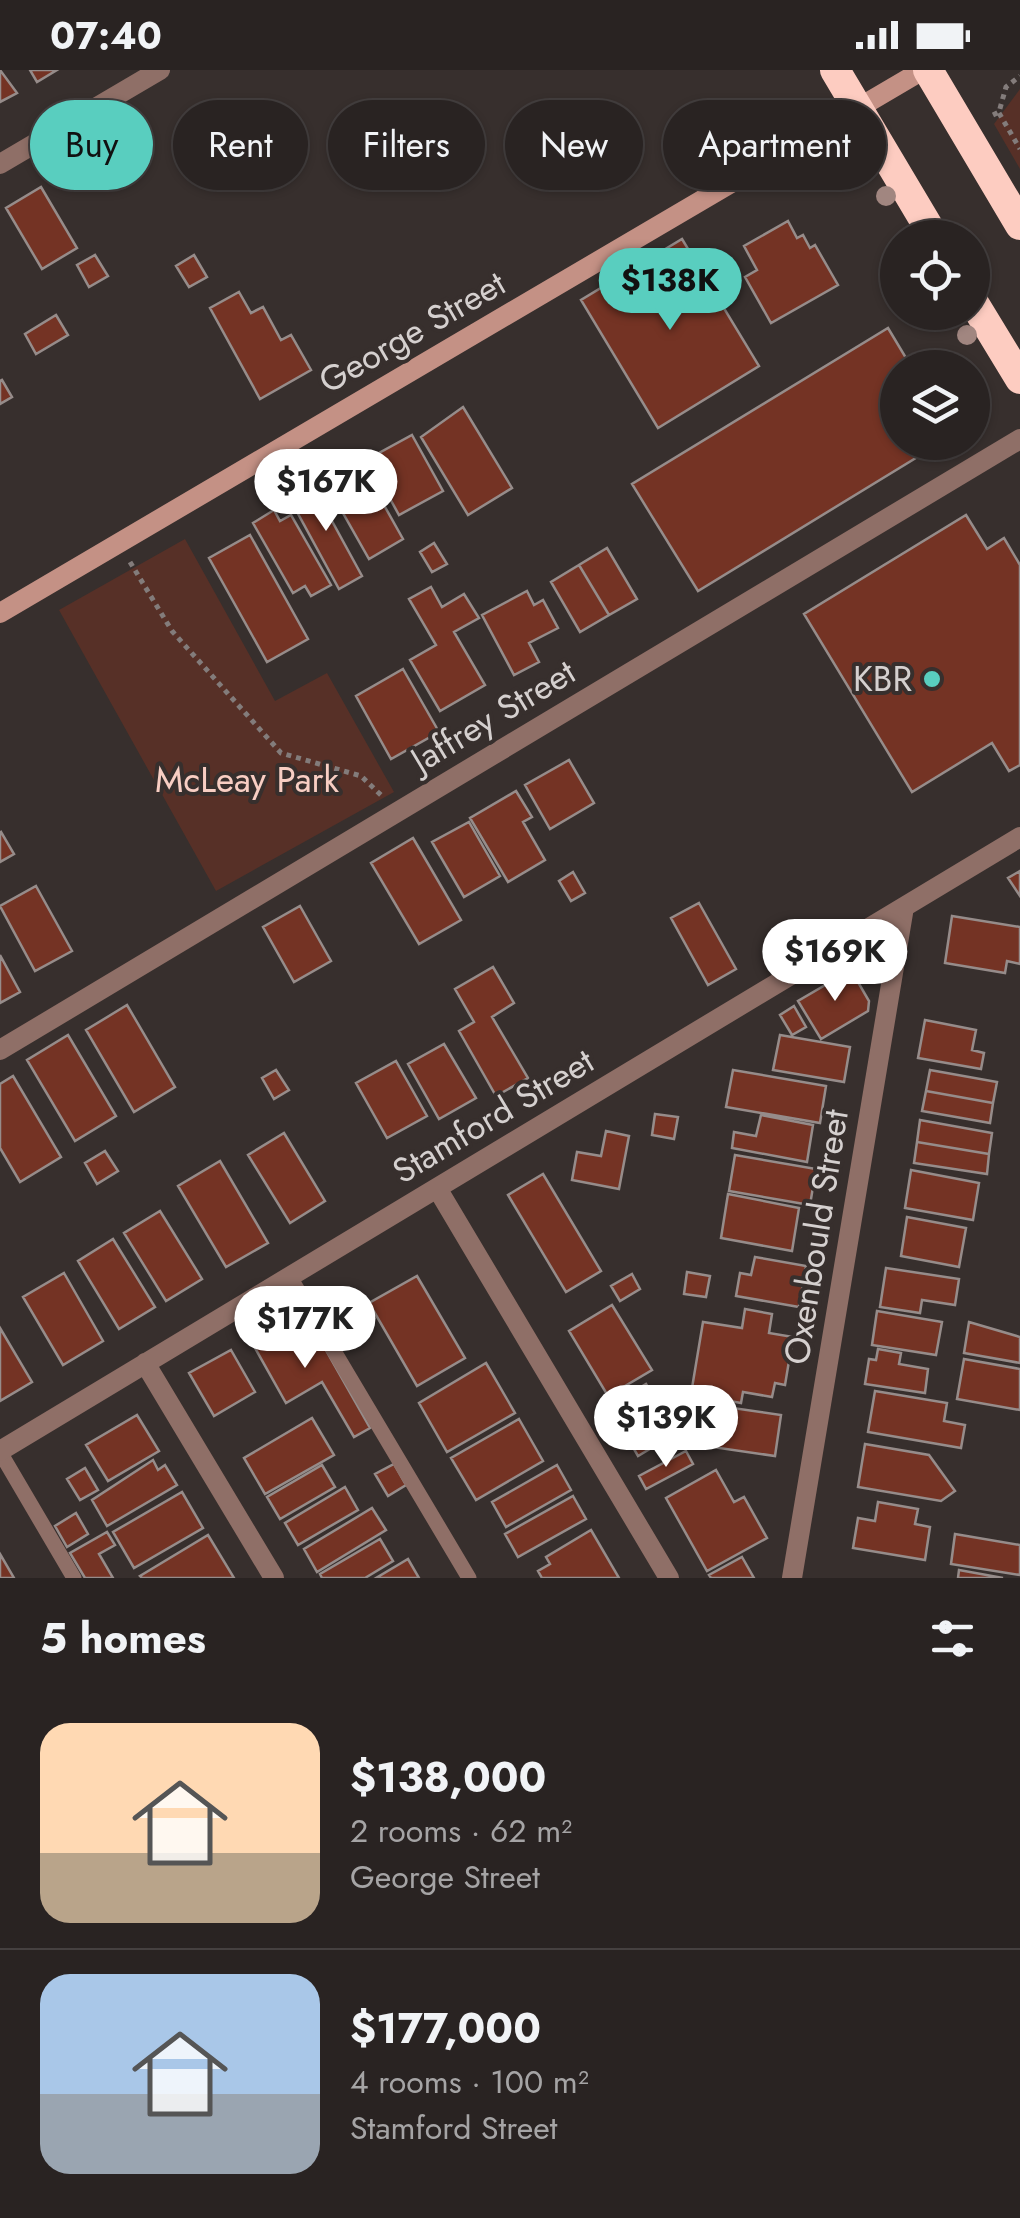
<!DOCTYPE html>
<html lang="en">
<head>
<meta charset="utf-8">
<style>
	:root { --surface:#292322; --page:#312b2a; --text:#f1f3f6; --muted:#a5a4a5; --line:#454040; --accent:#59cebf }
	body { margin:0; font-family:Jost,sans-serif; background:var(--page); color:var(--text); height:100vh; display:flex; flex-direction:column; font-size:38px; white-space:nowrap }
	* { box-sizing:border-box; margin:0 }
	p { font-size:32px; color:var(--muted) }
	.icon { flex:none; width:55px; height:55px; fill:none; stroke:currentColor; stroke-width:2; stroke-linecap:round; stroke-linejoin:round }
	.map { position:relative; height:1508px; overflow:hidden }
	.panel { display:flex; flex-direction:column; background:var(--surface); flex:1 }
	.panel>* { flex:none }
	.banner { position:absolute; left:30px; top:30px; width:960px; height:90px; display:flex; gap:20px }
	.tools { position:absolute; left:880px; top:150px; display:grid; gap:20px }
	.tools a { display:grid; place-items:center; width:110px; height:110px; border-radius:50%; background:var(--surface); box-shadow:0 2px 8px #0004,0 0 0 2px var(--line); font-size:50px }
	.price { position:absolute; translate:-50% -85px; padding:0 22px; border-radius:35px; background:#fff; color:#222; font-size:32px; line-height:65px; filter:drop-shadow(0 2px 5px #0008) }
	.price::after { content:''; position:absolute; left:50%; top:60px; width:30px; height:22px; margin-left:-15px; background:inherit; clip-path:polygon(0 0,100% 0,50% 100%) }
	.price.selected { background:var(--accent); color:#111 }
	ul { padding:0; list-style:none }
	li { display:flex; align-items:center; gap:30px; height:250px; padding:0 40px }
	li+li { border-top:2px solid var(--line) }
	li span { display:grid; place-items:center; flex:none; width:280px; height:200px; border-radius:30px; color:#555 }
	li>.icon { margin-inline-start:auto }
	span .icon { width:120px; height:120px; fill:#fffc; stroke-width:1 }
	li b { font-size:42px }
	h2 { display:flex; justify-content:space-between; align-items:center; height:120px; padding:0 40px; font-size:42px }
	.tag { padding:0 35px; border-radius:45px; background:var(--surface); box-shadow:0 2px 8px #0004,0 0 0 2px var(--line); font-size:35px; line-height:90px }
	.tag.selected { background:var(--accent); color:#111 }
	.status { display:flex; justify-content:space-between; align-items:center; height:70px; padding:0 50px; background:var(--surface); direction:ltr }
	.status svg { height:28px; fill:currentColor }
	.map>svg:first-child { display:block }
</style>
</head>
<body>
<div class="status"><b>07:40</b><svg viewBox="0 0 49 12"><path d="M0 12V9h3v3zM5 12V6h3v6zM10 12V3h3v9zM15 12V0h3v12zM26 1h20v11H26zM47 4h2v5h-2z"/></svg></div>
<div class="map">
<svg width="1020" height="1508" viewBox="0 0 1020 1508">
	<rect width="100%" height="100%" fill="#372f2d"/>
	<!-- green -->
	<path fill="#573027" d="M1020,19v80l-26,-45z
		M185,469l90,162 52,-28 67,119 -178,99 -157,-281z"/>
	<!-- building -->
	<path fill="#743324" stroke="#968c8a" stroke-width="2.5" d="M0,0l17,23 -17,9z
		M30,0h27l-20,12z
		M41,117l36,61 -35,21 -36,-61z
		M788,151l9,17 6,-3 7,13 5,-3 23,40 -67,38 -26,-46 12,-7 -13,-24z
		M682,169l77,127 -101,62 -77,-128z
		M95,185l13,21 -19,11 -12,-22z
		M194,185l13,22 -18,10 -13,-21z
		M239,222l12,21 12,-6 18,33 10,-5 20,35 -51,29 -50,-91z
		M56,245l12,20 -32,19 -11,-20z
		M888,258l24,40h-14v74h44l-244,149 -66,-107z
		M2,310l10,17 -12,7v-23z
		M463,337l49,81 -44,27 -47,-78z
		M412,365l31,56 -44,24 -31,-56z
		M346,392l6,10 10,-6 41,73 -34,20 -47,-83z
		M321,412l13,24 -8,4 36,66 -23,13 -49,-90z
		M274,440l6,11 11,-6 40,70 -20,11 -6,-10 -12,7 -40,-70z
		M966,445l21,34 17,-11 16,27v200l-11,6 -17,-28 -80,49 -108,-178z
		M250,465l58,104 -41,23 -58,-104z
		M434,473l13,21 -15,8 -12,-20z
		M607,478l30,51 -28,16 -30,-50z
		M579,495l30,50 -29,17 -29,-50z
		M431,517l11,20 22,-13 15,24 -25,14 31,53 -45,26 -30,-51 26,-15 -27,-46z
		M527,521l7,14 9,-5 15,28 -29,15 10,19 -25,13 -32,-60z
		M403,599l36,63 -48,27 -35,-63z
		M569,690l25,43 -44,26 -25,-44z
		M516,721l16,26 -9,5 22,38 -37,22 -38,-64z
		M469,752l31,54 -36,21 -32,-55z
		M1,762l13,22 -14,8v-29z
		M413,768l48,82 -42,24 -48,-81z
		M1020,801v25l-12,-18z
		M573,802l12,21 -14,8 -12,-20z
		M36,816l36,65 -37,20 -35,-65z
		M699,833l37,66 -28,16 -37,-67z
		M300,836l31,55 -37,21 -31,-55z
		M952,846l68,11v37l-13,-3 -2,12 -60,-10z
		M0,885l20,37 -20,11z
		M493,897l21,36 -22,14 36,61 -32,18 -37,-65 15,-9 -19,-33z
		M851,900l18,31 -1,10 -47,28 -23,-38z
		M127,935l48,82 -41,25 -48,-82z
		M794,936l12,21 -14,8 -12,-20z
		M925,950l51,10 -4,20 12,3 -3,16 -63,-11z
		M68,965l48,81 -41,25 -48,-81z
		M780,965l70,12 -6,35 -71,-12z
		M444,974l32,54 -37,21 -31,-55z
		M396,991l31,55 -40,22 -31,-55z
		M276,1000l13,20 -15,9 -12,-21z
		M733,1000l93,16 -6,37 -94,-16z
		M930,1000l67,12 -4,21 -67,-12z
		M13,1006l48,81 -41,25 -20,-34v-64z
		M926,1021l67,12 -3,20 -68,-12z
		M655,1044l23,3 -4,22 -22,-4z
		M761,1045l52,10 -6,37 -75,-14 2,-16 22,4z
		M920,1050l72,13 -3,21 -72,-12z
		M606,1061l23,5 -10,53 -47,-9 5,-28 24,4z
		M284,1063l41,68 -35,22 -42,-68z
		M917,1072l72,12 -2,20 -73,-11z
		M105,1081l13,20 -21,13 -12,-21z
		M735,1085l81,14 -6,36 -81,-14z
		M220,1091l48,82 -42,24 -48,-81z
		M911,1100l68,13 -6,37 -68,-12z
		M543,1104l58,97 -35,21 -58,-97z
		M728,1124l71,14 -7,43 -71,-13z
		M160,1141l42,68 -36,22 -42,-68z
		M907,1147l59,11 -7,39 -58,-11z
		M113,1169l42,68 -36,22 -41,-68z
		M755,1187l51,9 -7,41 -63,-11 4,-23 11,2z
		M886,1198l73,11 -4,26 -33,-5 -2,13 -40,-6z
		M687,1202l23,4 -4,21 -22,-3z
		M64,1203l39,68 -40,24 -40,-68z
		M632,1204l8,15 -20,12 -9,-15z
		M417,1206l48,82 -48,28 -48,-83z
		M612,1235l40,65 -44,26 -39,-65z
		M745,1239l27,5 -3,19 24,4 -8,48 -10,-2 -3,14 -29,-5 -2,11 -50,-9 12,-72 39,6z
		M877,1241l65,11 -6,33 -64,-10z
		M287,1247l21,36 15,-8 47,83 -16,9 -32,-55 -36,21 -36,-64z
		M969,1252l51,15v26l-56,-10z
		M0,1258l32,54 -32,19z
		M878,1279l23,4 -2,11 29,5 -3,24 -60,-9 4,-25 7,1z
		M231,1280l24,42 -41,24 -25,-43z
		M964,1289l56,10v41l-63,-11z
		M486,1293l29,50 -68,39 -28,-49z
		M646,1314l10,17 -7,4 19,33 -30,18 -29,-50z
		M875,1321l72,12 -3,18 21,4 -4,23 -93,-16z
		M698,1333l83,12 -6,41 -83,-12z
		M137,1345l22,36 -51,30 -22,-36z
		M312,1348l22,37 -69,39 -21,-36z
		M519,1349l24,42 -67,39 -25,-42z
		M865,1374l64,11 26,36 -14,10 -83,-14z
		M686,1381l7,13 -47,25 -7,-13z
		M153,1390l5,10 7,-5 12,20 -70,41 -15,-26z
		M394,1394l12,21 -18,11 -13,-22z
		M322,1395l13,22 -55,32 -13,-22z
		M557,1395l14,25 -65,37 -14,-25z
		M85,1398l13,22 -18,10 -13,-21z
		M716,1400l18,32 10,-5 23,41 -60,33 -41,-73z
		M345,1417l13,23 -60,35 -13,-22z
		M182,1422l21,36 -69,40 -21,-36z
		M573,1426l13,23 -68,38 -13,-23z
		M878,1432l40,7 -3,15 15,3 -5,33 -72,-12 5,-30 17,3z
		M372,1438l14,22 -69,42 -13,-23z
		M76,1443l12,21 -21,13 -12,-21z
		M591,1460l28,48h-77l-4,-7 12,-7 -4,-7z
		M107,1462l8,13 -16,9 14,24h-28l-15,-25z
		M955,1464l65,11v30l-69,-11z
		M208,1465l26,43h-92l-2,-2z
		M380,1469l13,22 -28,17h-43l-2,-4z
		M0,1484l14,24h-14z
		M742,1487l12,21h-43l-2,-3z
		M408,1489l11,19h-43z
		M959,1500l44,8h-45z"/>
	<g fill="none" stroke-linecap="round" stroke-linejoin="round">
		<!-- path -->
		<path stroke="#837c7b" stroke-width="5" stroke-dasharray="5 5" stroke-linecap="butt" d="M999,43l21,36
			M993,45l6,-3 7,-25 14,-11
			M130,492l42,69 109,122 80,23 22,21"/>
		<!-- lane -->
		<path stroke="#8f6f67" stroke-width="15" d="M290,1207l179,301
			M0,1382l74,126"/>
		<!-- street -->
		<path stroke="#8f6f67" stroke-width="20" d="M0,94l160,-94
			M0,980l1020,-611
			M437,1118l232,390
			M145,1293l129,215
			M0,1381l1020,-614
			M792,1508l112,-671"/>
		<!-- secondary -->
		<path stroke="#c49185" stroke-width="20" d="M0,543l923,-543"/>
		<!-- highway -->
		<path stroke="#fdccc1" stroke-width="30" d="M835,0l100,168
			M928,0l92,155
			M972,230l48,79"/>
	</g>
	<!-- trees -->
	<g fill="#a18680">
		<circle cx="886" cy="126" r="10"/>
		<circle cx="967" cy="265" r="10"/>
	</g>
	<!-- markers -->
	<circle fill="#59cebf" stroke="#372f2d" stroke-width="4" cx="932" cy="609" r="10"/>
	<g text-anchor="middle" stroke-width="8" stroke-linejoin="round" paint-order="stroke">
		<!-- street labels -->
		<g font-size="35" fill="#d5d0cf" stroke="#372f2d">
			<text transform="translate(412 262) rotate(-30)" y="12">George Street</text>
			<text transform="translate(493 646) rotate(-31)" y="12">Jaffrey Street</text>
			<text transform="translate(493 1046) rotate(-31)" y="12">Stamford Street</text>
			<text transform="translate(816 1167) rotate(-81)" y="12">Oxenbould Street</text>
		</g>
		<!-- poi labels -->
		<g font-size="35" fill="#d5d0cf" stroke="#372f2d" text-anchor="end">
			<text x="912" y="621">KBR</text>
		</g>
		<!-- park labels -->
		<g font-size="35" fill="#f8cec3" stroke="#372f2d">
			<text x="247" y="722">McLeay Park</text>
		</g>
	</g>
</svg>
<div class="tools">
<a><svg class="icon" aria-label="locate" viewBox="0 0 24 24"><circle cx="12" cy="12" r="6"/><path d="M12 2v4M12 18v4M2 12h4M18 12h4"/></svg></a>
<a><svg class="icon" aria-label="layers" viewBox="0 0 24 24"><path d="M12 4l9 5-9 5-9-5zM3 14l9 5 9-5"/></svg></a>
</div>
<b class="price selected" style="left:670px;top:263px">$138K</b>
<b class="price" style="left:326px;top:464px">$167K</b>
<b class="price" style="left:835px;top:934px">$169K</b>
<b class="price" style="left:305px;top:1301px">$177K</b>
<b class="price" style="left:666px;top:1400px">$139K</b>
<div class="banner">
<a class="tag selected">Buy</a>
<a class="tag">Rent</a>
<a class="tag">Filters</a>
<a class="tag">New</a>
<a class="tag">Apartment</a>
</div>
</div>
<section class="panel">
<h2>5 homes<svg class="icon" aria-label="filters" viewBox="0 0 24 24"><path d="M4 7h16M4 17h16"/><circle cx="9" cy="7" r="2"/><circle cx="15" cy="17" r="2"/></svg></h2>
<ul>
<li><span style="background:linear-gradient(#ffd9b3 65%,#b9a48a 0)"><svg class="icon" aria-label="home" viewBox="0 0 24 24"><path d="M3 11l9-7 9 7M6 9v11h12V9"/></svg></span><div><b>$138,000</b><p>2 rooms · 62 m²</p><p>George Street</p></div></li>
<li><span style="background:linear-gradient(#a9c7e8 60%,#9aa5b1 0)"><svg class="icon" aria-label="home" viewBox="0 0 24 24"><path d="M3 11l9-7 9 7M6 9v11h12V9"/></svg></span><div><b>$177,000</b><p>4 rooms · 100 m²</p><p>Stamford Street</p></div></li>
</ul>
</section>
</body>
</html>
